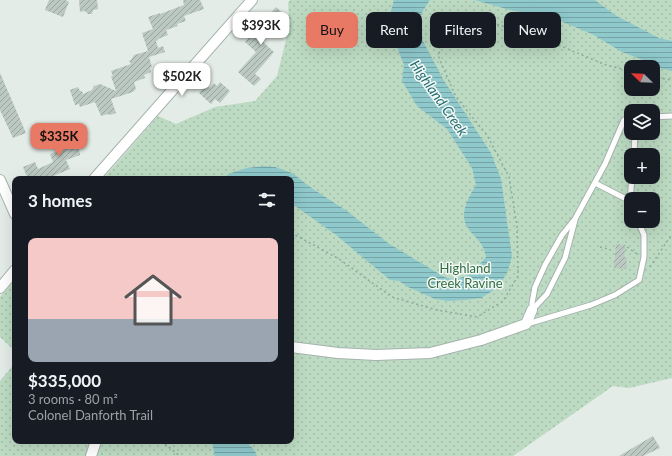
<!DOCTYPE html>
<html lang="en">
<head>
<meta charset="utf-8">
<style>
	:root { --surface:#171b24; --page:#20242c; --text:#f1f3f6; --muted:#9ea1a6; --line:#363941; --accent:#e77965 }
	body { margin:0; font-family:Lato,sans-serif; background:var(--page); color:var(--text); height:100vh; display:flex; flex-direction:column; font-size:15px; white-space:nowrap }
	* { box-sizing:border-box; margin:0 }
	p { font-size:13px; color:var(--muted) }
	.icon { flex:none; width:22px; height:22px; fill:none; stroke:currentColor; stroke-width:2; stroke-linecap:round; stroke-linejoin:round }
	.map { position:relative; flex:1; overflow:hidden }
	.sheet { position:absolute; left:12px; top:176px; width:282px; height:268px; display:flex; flex-direction:column; background:var(--surface); border-radius:8px; box-shadow:0 4px 16px #0002 }
	.sheet>* { flex:none }
	.top-card { position:absolute; left:306px; top:12px; width:306px; height:36px; display:flex; gap:8px }
	.needle { width:26px; rotate:293deg }
	.controls { position:absolute; left:624px; top:60px; display:grid; gap:8px }
	.controls a { display:grid; place-items:center; width:36px; height:36px; border-radius:8px; background:var(--surface); box-shadow:0 4px 16px #0002; font-size:20px }
	.price { position:absolute; translate:-50% -34px; padding:0 9px; border-radius:8px; background:#fff; color:#222; font-size:13px; line-height:26px; filter:drop-shadow(0 1px 2px #0008) }
	.price::after { content:''; position:absolute; left:50%; top:24px; width:12px; height:9px; margin-left:-6px; background:inherit; clip-path:polygon(0 0,100% 0,50% 100%) }
	.price.active { background:var(--accent); color:#111 }
	ul { padding:0; list-style:none }
	li { display:grid; align-content:center; gap:8px; height:212px; padding:0 16px }
	li+li { border-top:1px solid var(--line) }
	li span { display:grid; place-items:center; height:124px; border-radius:8px; color:#555 }
	li>.icon { margin-inline-start:auto }
	span .icon { width:72px; height:72px; fill:#fffc; stroke-width:1 }
	li b { font-size:17px }
	h2 { display:flex; justify-content:space-between; align-items:center; height:48px; padding:0 16px; font-size:17px }
	.tag { padding:0 14px; border-radius:8px; background:var(--surface); box-shadow:0 4px 16px #0002; font-size:14px; line-height:36px }
	.tag.active { background:var(--accent); color:#111 }
	.map>svg:first-child { display:block }
</style>
</head>
<body>
<div class="map">
<svg width="672" height="456" viewBox="0 0 672 456">
	<defs>
		<pattern id="park-dots" width="8" height="8" patternUnits="userSpaceOnUse"><rect width="8" height="8" fill="#bddbc3"/><path d="M2 2h.1M6 6h.1" fill="none" stroke="#a2bda8" stroke-width="1.8" stroke-linecap="round"/></pattern>
		<pattern id="water-rules" width="6" height="5" patternUnits="userSpaceOnUse"><rect width="6" height="5" fill="#8fc9cc"/><path d="M0 2.5h6" fill="none" stroke="#75a4a6"/></pattern>
		<pattern id="building-hatch" width="6" height="6" patternUnits="userSpaceOnUse"><rect width="6" height="6" fill="#bbc9c2"/><path d="M-1 1l2-2M0 6l6-6M5 7l2-2" fill="none" stroke="#98a49e"/></pattern>
	</defs>
	<rect width="100%" height="100%" fill="#e3ece7"/>
	<!-- park -->
	<path fill="url(#park-dots)" fill-rule="evenodd" d="M290,0h382v378l-43,10 -16,-2 -100,70h-513v-75l15,-18v78h276v-262h-188l55,-63 18,8 39,-17 40,-6 22,-25 10,-40 2,-17 -1,-16zM631,67h22v22h-22zM631,111h22v22h-22zM631,155h22v22h-22zM631,199h22v22h-22z
		M15,279v72l-15,-14v-40z"/>
	<!-- water -->
	<path fill="url(#water-rules)" d="M394,0h36l-9,14 -1,12 3,15 20,38 48,74 10,26 11,77 -4,15 -7,12 -7,7 -13,8 -15,2 -18,1 -13,-2 -27,-12 -9,-6 -9,-1 -54,-45 -45,-32v-24h-69l9,-6 16,-5 16,-2 12,1 17,6 21,16 34,22 41,32 58,35c21,3 27,-6 40,-21 -3,-16 -10,-17 -18,-29 -10,-13 1,-32 8,-43l-4,-17 -25,-39 -30,-23 -15,-25 2,-16 -7,-18 -4,-18 -2,-18z
		M475,0h120l20,15 44,23 13,3v30l-9,-2 -20,-9 -21,-8 -30,-18 -37,-15 -45,-9z
		M210,441h36l9,10 2,5h-42l-3,-13z"/>
	<!-- building -->
	<path fill="url(#building-hatch)" d="M49,0h16l4,2 -6,15 -18,-7z
		M79,0h18l1,9 -5,1 -1,4h-4l-3,-3 -5,1z
		M183,0h17l4,9 -20,7 2,5 -9,3 1,2 -12,4 2,5 -10,4v1l-2,1 2,7 5,-2 2,6 -16,5 3,10 -2,1 1,4 -7,3 1,3 -11,4 2,7 -3,3 -22,7 5,14 -6,2 -2,-1 -7,2 -6,-14 -15,5 -1,-3 -4,1 -5,-15 8,-3 2,4h2l1,3 9,-4 2,-4 6,-2 16,7 -5,-15h2l-2,-5 20,-7 -2,-3 2,-1 3,-5 14,-4 -6,-18 11,-4 -5,-12 12,-4v1l24,-9z
		M276,7l10,9 -23,26 11,10 -19,22 6,5 -7,7 -16,-14 18,-20 -11,-10z
		M0,73l26,60 -13,5 -13,-28z
		M220,82l10,9 -10,12 -5,-4 -4,5 -12,-11 7,-8 4,3 4,-5 3,3z
		M80,126l6,17 -7,6 1,6 -14,5 4,9 -24,10h-18l-5,-12 12,-5 3,7 15,-7 -3,-8 18,-7 -5,-15z
		M616,244l10,1 -2,12h3l-1,12 -12,-1z
		M653,436l7,12 -17,8h-24z"/>
	<g fill="none" stroke-linecap="round" stroke-linejoin="round">
		<defs>
			<path id="service" d="M653,117l19,-1
				M634,155l1,-22
				M595,183l35,18 1,2
				M630,201l2,-24
				M532,310v-7l3,-16 10,-22 17,-30 13,-16 30,-55 19,-44 7,-1
				M532,310l15,-16 18,-36 10,-38
				M527,324l64,-19 24,-10 24,-15 5,-23v-22l-6,-14"/>
			<path id="minor" d="M94,179l158,-179
				M0,180l15,34
				M0,288l15,-18
				M291,347l47,6 38,2 54,-2 51,-13 45,-16 6,-14
				M91,456l5,-15"/>
		</defs>
		<!-- service casing -->
		<use href="#service" stroke="#a6b3ad" stroke-width="7"/>
		<!-- minor casing -->
		<use href="#minor" stroke="#a6b3ad" stroke-width="12"/>
		<!-- path -->
		<path stroke="#86ad9d" stroke-width="1.5" stroke-dasharray="2 3" stroke-linecap="butt" d="M653,77l19,3
			M291,233l10,5 38,21 53,38 45,13 40,7 26,-16 15,-25 -1,-49 -8,-50 -22,-42 -31,-38 -17,-39 2,-31 10,-12 15,-1 85,28 55,23 25,6
			M600,247l11,3
			M627,247l10,7
			M650,267l22,-33
			M161,441l19,15"/>
		<!-- service -->
		<use href="#service" stroke="#fff" stroke-width="5"/>
		<!-- minor -->
		<use href="#minor" stroke="#fff" stroke-width="10"/>
	</g>
	<g text-anchor="middle" stroke-width="3" stroke-linejoin="round" paint-order="stroke">
		<!-- park labels -->
		<g font-size="13" fill="#316f43" stroke="#f3f8f5">
			<text x="465" y="273">Highland<tspan x="465" dy="15">Creek Ravine</tspan></text>
		</g>
		<!-- water labels -->
		<g font-size="14" font-style="italic" fill="#226d73" stroke="#f3f8f5">
			<text transform="translate(439 98) rotate(55)" y="5">Highland Creek</text>
		</g>
	</g>
</svg>
<div class="controls">
<a><svg class="needle" viewBox="-14 -14 28 28"><path d="M0-13l5 13h-10z" fill="#e53935"/><path d="M0 13l5-13h-10z" fill="#9ea1a6"/></svg></a>
<a><svg class="icon" aria-label="layers" viewBox="0 0 24 24"><path d="M12 4l9 5-9 5-9-5zM3 14l9 5 9-5"/></svg></a>
<a>+</a>
<a>−</a>
</div>
<b class="price" style="left:261px;top:46px">$393K</b>
<b class="price" style="left:182px;top:97px">$502K</b>
<b class="price active" style="left:59px;top:157px">$335K</b>
<div class="top-card">
<a class="tag active">Buy</a>
<a class="tag">Rent</a>
<a class="tag">Filters</a>
<a class="tag">New</a>
</div>
<section class="sheet">
<h2>3 homes<svg class="icon" aria-label="filters" viewBox="0 0 24 24"><path d="M4 7h16M4 17h16"/><circle cx="9" cy="7" r="2"/><circle cx="15" cy="17" r="2"/></svg></h2>
<ul>
<li><span style="background:linear-gradient(#f6c9c9 65%,#9aa5b1 0)"><svg class="icon" aria-label="home" viewBox="0 0 24 24"><path d="M3 11l9-7 9 7M6 9v11h12V9"/></svg></span><div><b>$335,000</b><p>3 rooms · 80 m²</p><p>Colonel Danforth Trail</p></div></li>
</ul>
</section>
</div>
</body>
</html>
